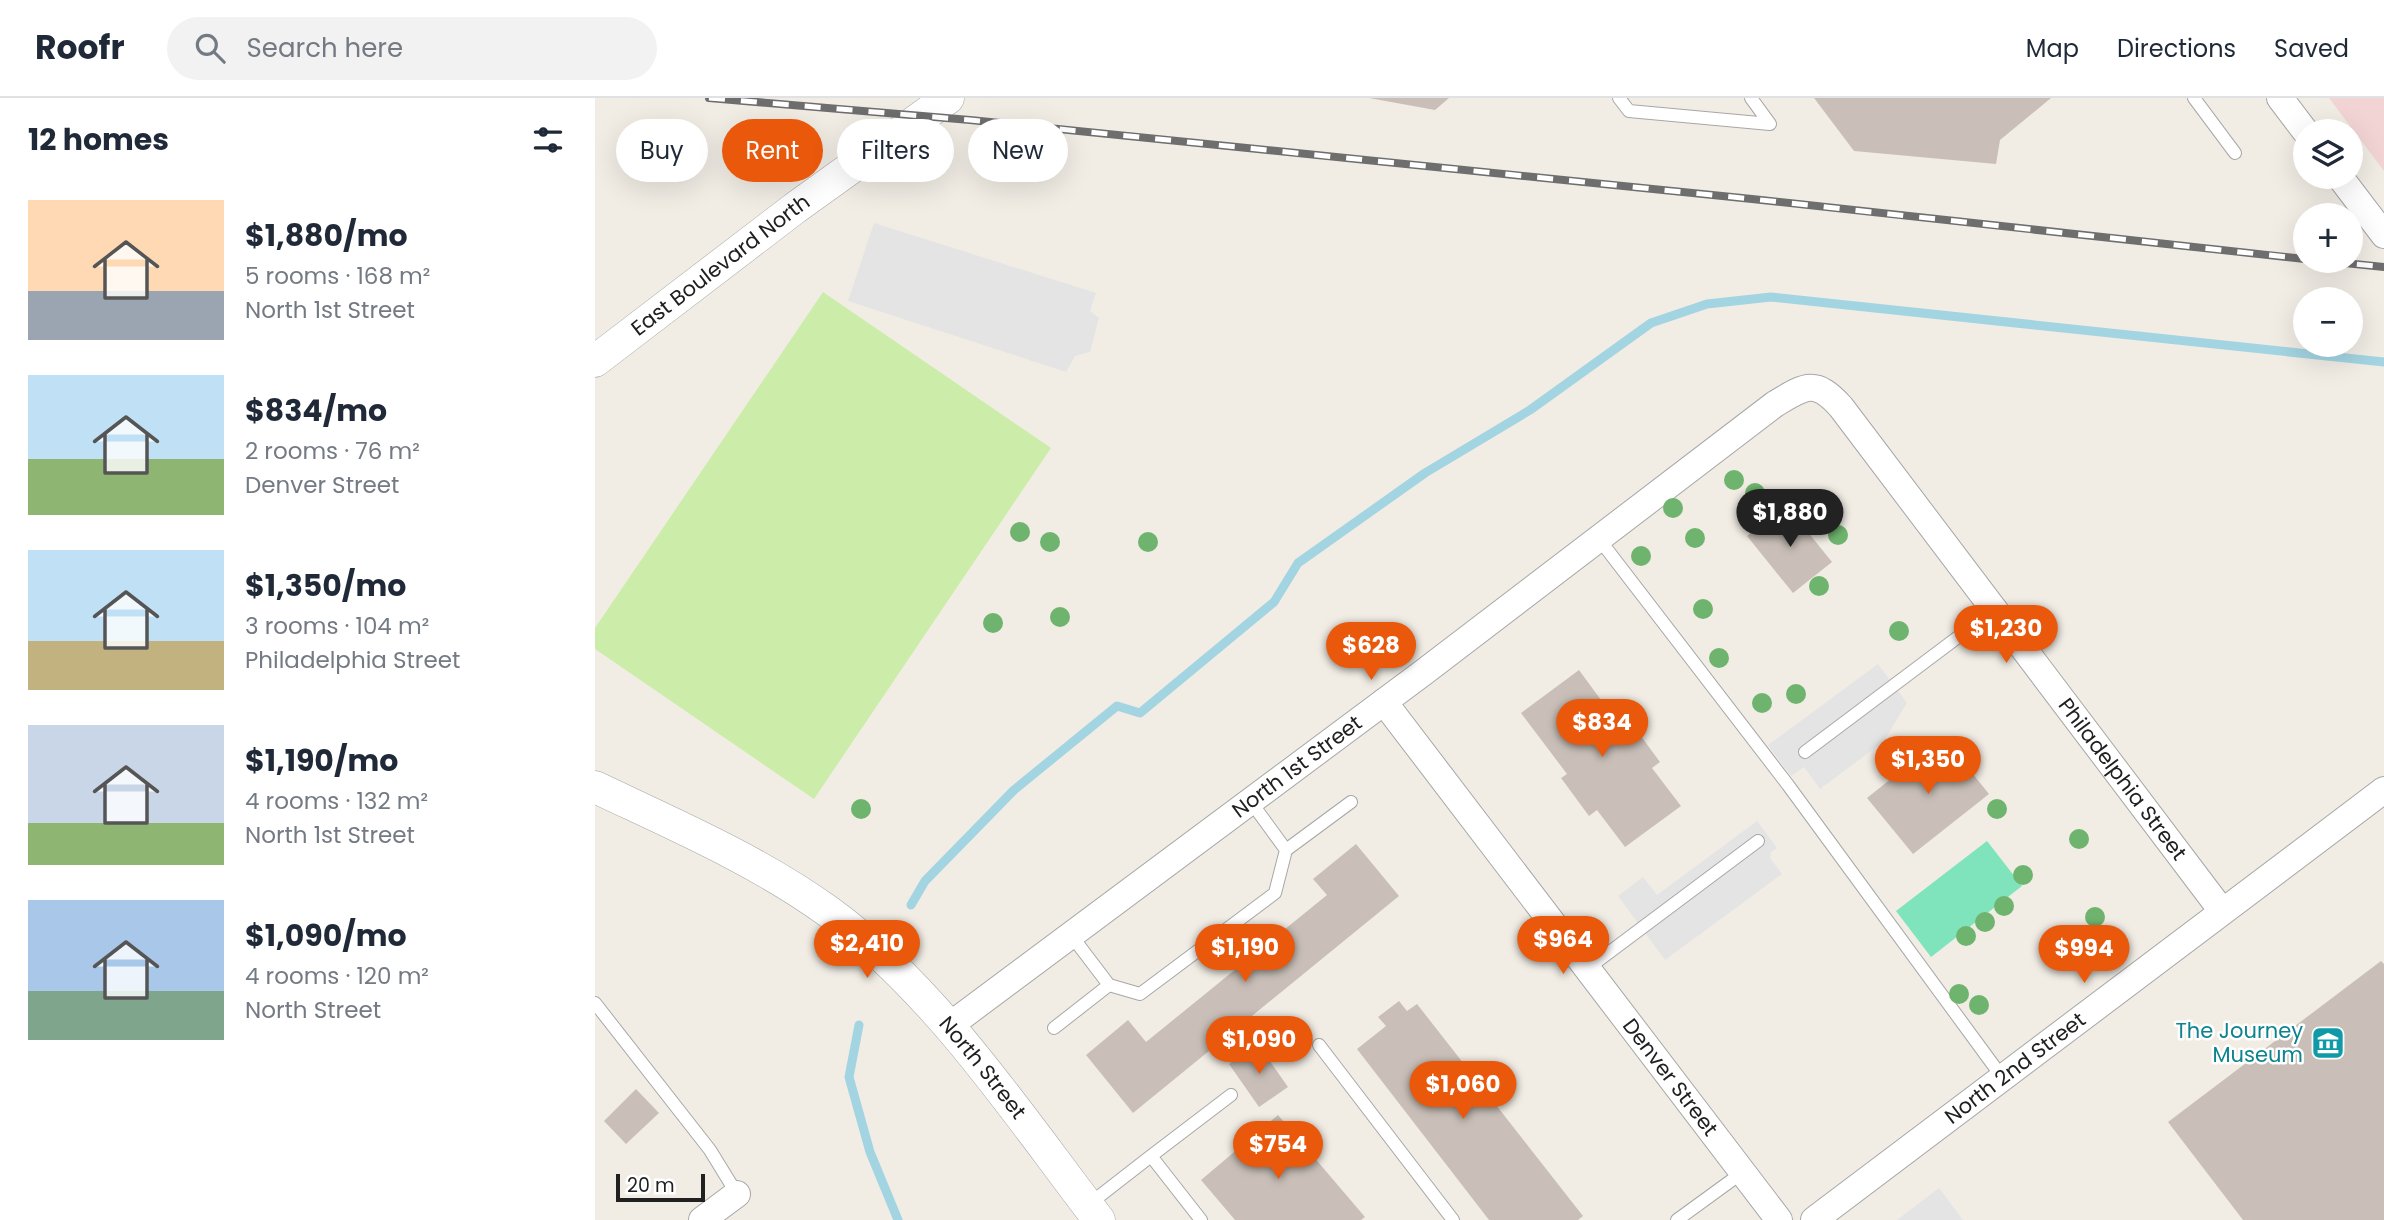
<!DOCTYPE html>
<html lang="en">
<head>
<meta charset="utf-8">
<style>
	:root { --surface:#fff; --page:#f2f2f3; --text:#1f2937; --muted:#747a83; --line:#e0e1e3; --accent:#ea580c }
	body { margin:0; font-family:Poppins,sans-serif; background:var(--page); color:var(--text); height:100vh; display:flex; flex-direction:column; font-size:26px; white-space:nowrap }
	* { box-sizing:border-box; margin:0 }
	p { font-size:23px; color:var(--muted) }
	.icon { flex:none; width:38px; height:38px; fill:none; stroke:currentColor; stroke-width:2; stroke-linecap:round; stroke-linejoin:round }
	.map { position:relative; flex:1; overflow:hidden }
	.panel { display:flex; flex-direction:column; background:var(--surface); width:595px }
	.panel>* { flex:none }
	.guide { position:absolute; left:21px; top:21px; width:665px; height:63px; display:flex; gap:14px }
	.tools { position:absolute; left:1698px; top:21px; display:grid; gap:14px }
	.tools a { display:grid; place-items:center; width:70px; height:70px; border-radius:50%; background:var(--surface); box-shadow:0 7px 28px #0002; font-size:35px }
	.scale { position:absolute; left:21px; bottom:18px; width:89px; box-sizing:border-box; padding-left:7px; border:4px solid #202020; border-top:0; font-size:19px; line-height:24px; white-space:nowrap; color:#202020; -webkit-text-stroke:5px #fff; paint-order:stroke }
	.price { position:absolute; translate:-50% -60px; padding:0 16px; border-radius:24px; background:var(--accent); color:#fff; font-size:23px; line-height:46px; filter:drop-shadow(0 2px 4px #0008) }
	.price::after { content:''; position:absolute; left:50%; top:42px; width:21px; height:16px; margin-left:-10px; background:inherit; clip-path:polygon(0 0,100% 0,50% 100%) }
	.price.on { background:#222; color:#fff }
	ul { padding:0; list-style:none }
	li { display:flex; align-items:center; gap:21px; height:175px; padding:0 28px }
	li span { display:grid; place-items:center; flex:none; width:196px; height:140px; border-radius:0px; color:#555 }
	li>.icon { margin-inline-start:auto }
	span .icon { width:84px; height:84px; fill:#fffc; stroke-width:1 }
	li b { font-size:30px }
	h2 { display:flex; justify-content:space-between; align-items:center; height:84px; padding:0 28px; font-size:30px }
	.tag { padding:0 24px; border-radius:32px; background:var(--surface); box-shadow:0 7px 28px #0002; font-size:24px; line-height:63px }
	.tag.on { background:var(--accent); color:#fff }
	header { display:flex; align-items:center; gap:42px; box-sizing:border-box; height:98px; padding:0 35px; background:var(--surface); border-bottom:2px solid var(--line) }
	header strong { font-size:33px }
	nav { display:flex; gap:38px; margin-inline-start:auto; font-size:24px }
	.search { width:490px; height:63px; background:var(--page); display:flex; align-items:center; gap:18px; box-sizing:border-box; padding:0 24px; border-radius:38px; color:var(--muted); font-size:26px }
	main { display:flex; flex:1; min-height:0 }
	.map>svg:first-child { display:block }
</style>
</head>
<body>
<header>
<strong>Roofr</strong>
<div class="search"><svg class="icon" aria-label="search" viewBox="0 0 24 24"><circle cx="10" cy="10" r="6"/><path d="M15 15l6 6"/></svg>Search here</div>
<nav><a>Map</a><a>Directions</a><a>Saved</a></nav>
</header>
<main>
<section class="panel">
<h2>12 homes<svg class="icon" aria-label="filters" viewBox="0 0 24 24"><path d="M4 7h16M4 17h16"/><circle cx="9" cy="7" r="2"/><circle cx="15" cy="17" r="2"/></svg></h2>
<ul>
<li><span style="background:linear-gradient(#ffd9b3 65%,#9aa5b1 0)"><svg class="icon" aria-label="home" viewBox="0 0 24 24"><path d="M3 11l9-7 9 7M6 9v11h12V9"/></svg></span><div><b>$1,880/mo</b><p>5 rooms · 168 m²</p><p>North 1st Street</p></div></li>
<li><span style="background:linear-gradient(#bfe0f5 60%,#8fb573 0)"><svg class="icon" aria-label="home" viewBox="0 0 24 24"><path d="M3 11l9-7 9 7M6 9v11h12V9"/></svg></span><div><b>$834/mo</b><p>2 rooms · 76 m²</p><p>Denver Street</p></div></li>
<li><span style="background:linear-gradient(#bfe0f5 65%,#c2b280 0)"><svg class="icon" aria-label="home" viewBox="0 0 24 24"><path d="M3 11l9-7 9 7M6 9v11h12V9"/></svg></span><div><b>$1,350/mo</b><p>3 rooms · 104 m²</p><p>Philadelphia Street</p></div></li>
<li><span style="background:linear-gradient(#c9d6e8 70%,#8fb573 0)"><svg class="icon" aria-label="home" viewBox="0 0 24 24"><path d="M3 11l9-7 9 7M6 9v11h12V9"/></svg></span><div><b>$1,190/mo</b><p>4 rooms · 132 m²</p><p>North 1st Street</p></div></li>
<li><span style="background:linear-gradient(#a9c7e8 65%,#7fa58c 0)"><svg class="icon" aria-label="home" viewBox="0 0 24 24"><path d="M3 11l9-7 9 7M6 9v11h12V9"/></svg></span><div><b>$1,090/mo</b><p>4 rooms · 120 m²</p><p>North Street</p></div></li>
</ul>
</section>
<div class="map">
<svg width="1789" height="1122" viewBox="0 0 1789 1122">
	<rect width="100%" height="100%" fill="#f1ede5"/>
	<!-- commercial -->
	<path fill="#f2d4d4" d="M1734,0h55v73z"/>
	<!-- grass -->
	<path fill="#cceda9" d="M228,194l228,156 -237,351 -219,-150v-21z"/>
	<!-- pitch -->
	<path fill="#7fe4bb" d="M1392,743l35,45 -91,71 -35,-46z"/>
	<!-- parking -->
	<path fill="#e4e4e4" d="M279,125l222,70 -6,18 9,7 -9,34 -15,4 -9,16 -218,-71z
		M1283,566l29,39 -24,39 -63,47 -16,-22 -13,9 -23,-31z
		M1162,723l20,27 -6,4 -1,6 12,16 -117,86 -47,-64 25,-19 14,18z
		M1344,1090l24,32h-66z"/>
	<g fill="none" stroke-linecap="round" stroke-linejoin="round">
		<!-- stream -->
		<path stroke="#a3d4e1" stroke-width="9" d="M316,807l14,-24 89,-91 103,-84 23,7 134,-111 24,-39 127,-90 105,-63 121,-87 56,-19 64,-7 613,65
			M264,927l-10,52 21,75 28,68"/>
	</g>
	<!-- building -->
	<path fill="#c9bfb8" d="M774,0h80l-14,12z
		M1219,0h237l-51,42 -4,24 -142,-13z
		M1191,407l46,57 -39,31 -46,-57z
		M984,572l44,60 9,-6 28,38 -8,6 29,38 -56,41 -28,-37 -8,6 -28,-38 6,-4 -46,-61z
		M1348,639l46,57 -76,60 -46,-56z
		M761,746l43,52 -266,217 -47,-58 42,-35 18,22 181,-147 -14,-16z
		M1786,863l3,3v256h-141l-75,-98z
		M804,903l8,10 10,-7 166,212 -5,4h-89l-132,-171 29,-23 -8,-9z
		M663,946l30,43 -29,20 -30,-43z
		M41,991l23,24 -33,31 -22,-23z
		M683,1017l87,102 -4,3h-126l-34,-40z"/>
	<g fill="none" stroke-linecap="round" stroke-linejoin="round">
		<defs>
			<path id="service" d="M1024,0l10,13 141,13 -19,-26
				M1599,0l41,55
				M1004,441l189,246 214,292
				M1210,654l189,-142
				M691,752l65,-48
				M476,837l38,50 31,9 135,-101 11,-43 -35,-48
				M992,871l171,-128
				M0,905l115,147 27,44
				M459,930l55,-43
				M724,947l134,175
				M556,1058l80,-61
				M493,1107l63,-49 50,64
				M1082,1122l66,-48"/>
			<g id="minor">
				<path d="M1685,0l25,33"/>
				<path d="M1745,79l44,58"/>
				<path id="s1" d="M789,604l395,518"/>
				<path id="s2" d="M354,928l475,-354 351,-268c30,-18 40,-26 66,3l381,504"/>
				<path d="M107,1122l35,-26"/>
				<path id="s3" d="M1219,1122l570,-430"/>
			</g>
			<g id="tertiary">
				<path id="s4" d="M0,263l200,-153 153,-110"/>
				<path id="s5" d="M0,689c80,38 162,73 234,125 107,78 190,204 270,308"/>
			</g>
		</defs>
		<!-- service casing -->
		<use href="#service" stroke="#a7a7a7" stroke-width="14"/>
		<!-- minor casing -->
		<use href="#minor" stroke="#a7a7a7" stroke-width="28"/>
		<!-- tertiary casing -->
		<use href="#tertiary" stroke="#a7a7a7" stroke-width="33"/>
		<!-- service -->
		<use href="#service" stroke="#fff" stroke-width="12"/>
		<!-- minor -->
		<use href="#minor" stroke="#fff" stroke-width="26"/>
		<!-- tertiary -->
		<use href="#tertiary" stroke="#fff" stroke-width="32"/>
		<defs>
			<path id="rail" d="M114,0l261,22 782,79 553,60
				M1730,163l59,6"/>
		</defs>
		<!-- rail casing -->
		<use href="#rail" stroke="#6e6e6e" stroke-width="8"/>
		<!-- rail -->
		<use href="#rail" stroke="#fff" stroke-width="5" stroke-dasharray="16" stroke-linecap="butt"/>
	</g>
	<!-- trees -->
	<g fill="#6fb46e">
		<circle cx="1139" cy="382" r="10"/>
		<circle cx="1160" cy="395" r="10"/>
		<circle cx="1078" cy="410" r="10"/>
		<circle cx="425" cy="434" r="10"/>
		<circle cx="1243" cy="437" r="10"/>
		<circle cx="1100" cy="440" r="10"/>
		<circle cx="455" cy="444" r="10"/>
		<circle cx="553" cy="444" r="10"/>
		<circle cx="1046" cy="458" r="10"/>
		<circle cx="1224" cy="488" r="10"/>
		<circle cx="1108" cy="511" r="10"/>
		<circle cx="465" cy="519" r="10"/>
		<circle cx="398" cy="525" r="10"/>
		<circle cx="1304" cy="533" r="10"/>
		<circle cx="1124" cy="560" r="10"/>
		<circle cx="1201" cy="596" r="10"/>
		<circle cx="1167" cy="605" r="10"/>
		<circle cx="266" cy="711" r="10"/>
		<circle cx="1402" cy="711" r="10"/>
		<circle cx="1484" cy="741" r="10"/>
		<circle cx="1428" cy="777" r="10"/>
		<circle cx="1409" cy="808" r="10"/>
		<circle cx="1500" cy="819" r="10"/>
		<circle cx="1390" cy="824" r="10"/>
		<circle cx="1371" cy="838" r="10"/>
		<circle cx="1364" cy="896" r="10"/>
		<circle cx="1384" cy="907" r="10"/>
	</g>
	<!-- icons -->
	<defs>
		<symbol id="museum-square" viewBox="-11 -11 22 22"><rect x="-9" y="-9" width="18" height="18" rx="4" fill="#0f9aa8" stroke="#fff"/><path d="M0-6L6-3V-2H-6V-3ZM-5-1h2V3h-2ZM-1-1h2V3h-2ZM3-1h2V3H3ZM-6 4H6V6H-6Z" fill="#fff"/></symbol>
	</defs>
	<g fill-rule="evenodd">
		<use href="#museum-square" x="1714" y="926" width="38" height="38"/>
	</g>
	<g text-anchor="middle" stroke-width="5" stroke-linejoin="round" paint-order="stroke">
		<!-- street labels -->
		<g font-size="21" fill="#202020" stroke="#fff">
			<text dy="7" stroke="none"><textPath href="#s4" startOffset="158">East Boulevard North</textPath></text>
			<text dy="7" stroke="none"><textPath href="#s2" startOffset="434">North 1st Street</textPath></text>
			<text dy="7" stroke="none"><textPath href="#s2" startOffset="1577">Philadelphia Street</textPath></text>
			<text dy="7" stroke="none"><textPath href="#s3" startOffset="252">North 2nd Street</textPath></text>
			<text dy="7" stroke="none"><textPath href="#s5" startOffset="485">North Street</textPath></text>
			<text dy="7" stroke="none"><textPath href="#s1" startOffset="472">Denver Street</textPath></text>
		</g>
		<!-- culture labels -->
		<g font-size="21" fill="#0d838f" stroke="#fff" text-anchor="end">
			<text x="1708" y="940">The Journey<tspan x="1708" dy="24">Museum</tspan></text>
		</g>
	</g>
</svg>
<div class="tools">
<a><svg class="icon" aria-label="layers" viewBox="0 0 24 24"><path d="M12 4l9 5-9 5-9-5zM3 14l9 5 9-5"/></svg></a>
<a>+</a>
<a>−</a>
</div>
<div class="scale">20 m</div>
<b class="price on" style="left:1195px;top:451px">$1,880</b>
<b class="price" style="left:1411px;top:567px">$1,230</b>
<b class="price" style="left:776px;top:584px">$628</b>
<b class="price" style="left:1007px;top:661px">$834</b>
<b class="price" style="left:1333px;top:698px">$1,350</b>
<b class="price" style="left:968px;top:878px">$964</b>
<b class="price" style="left:272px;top:882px">$2,410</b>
<b class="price" style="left:650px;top:886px">$1,190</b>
<b class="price" style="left:1489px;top:887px">$994</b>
<b class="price" style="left:664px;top:978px">$1,090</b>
<b class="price" style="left:868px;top:1023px">$1,060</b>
<b class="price" style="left:683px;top:1083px">$754</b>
<div class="guide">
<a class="tag">Buy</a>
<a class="tag on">Rent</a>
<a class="tag">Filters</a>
<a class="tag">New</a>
</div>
</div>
</main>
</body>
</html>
